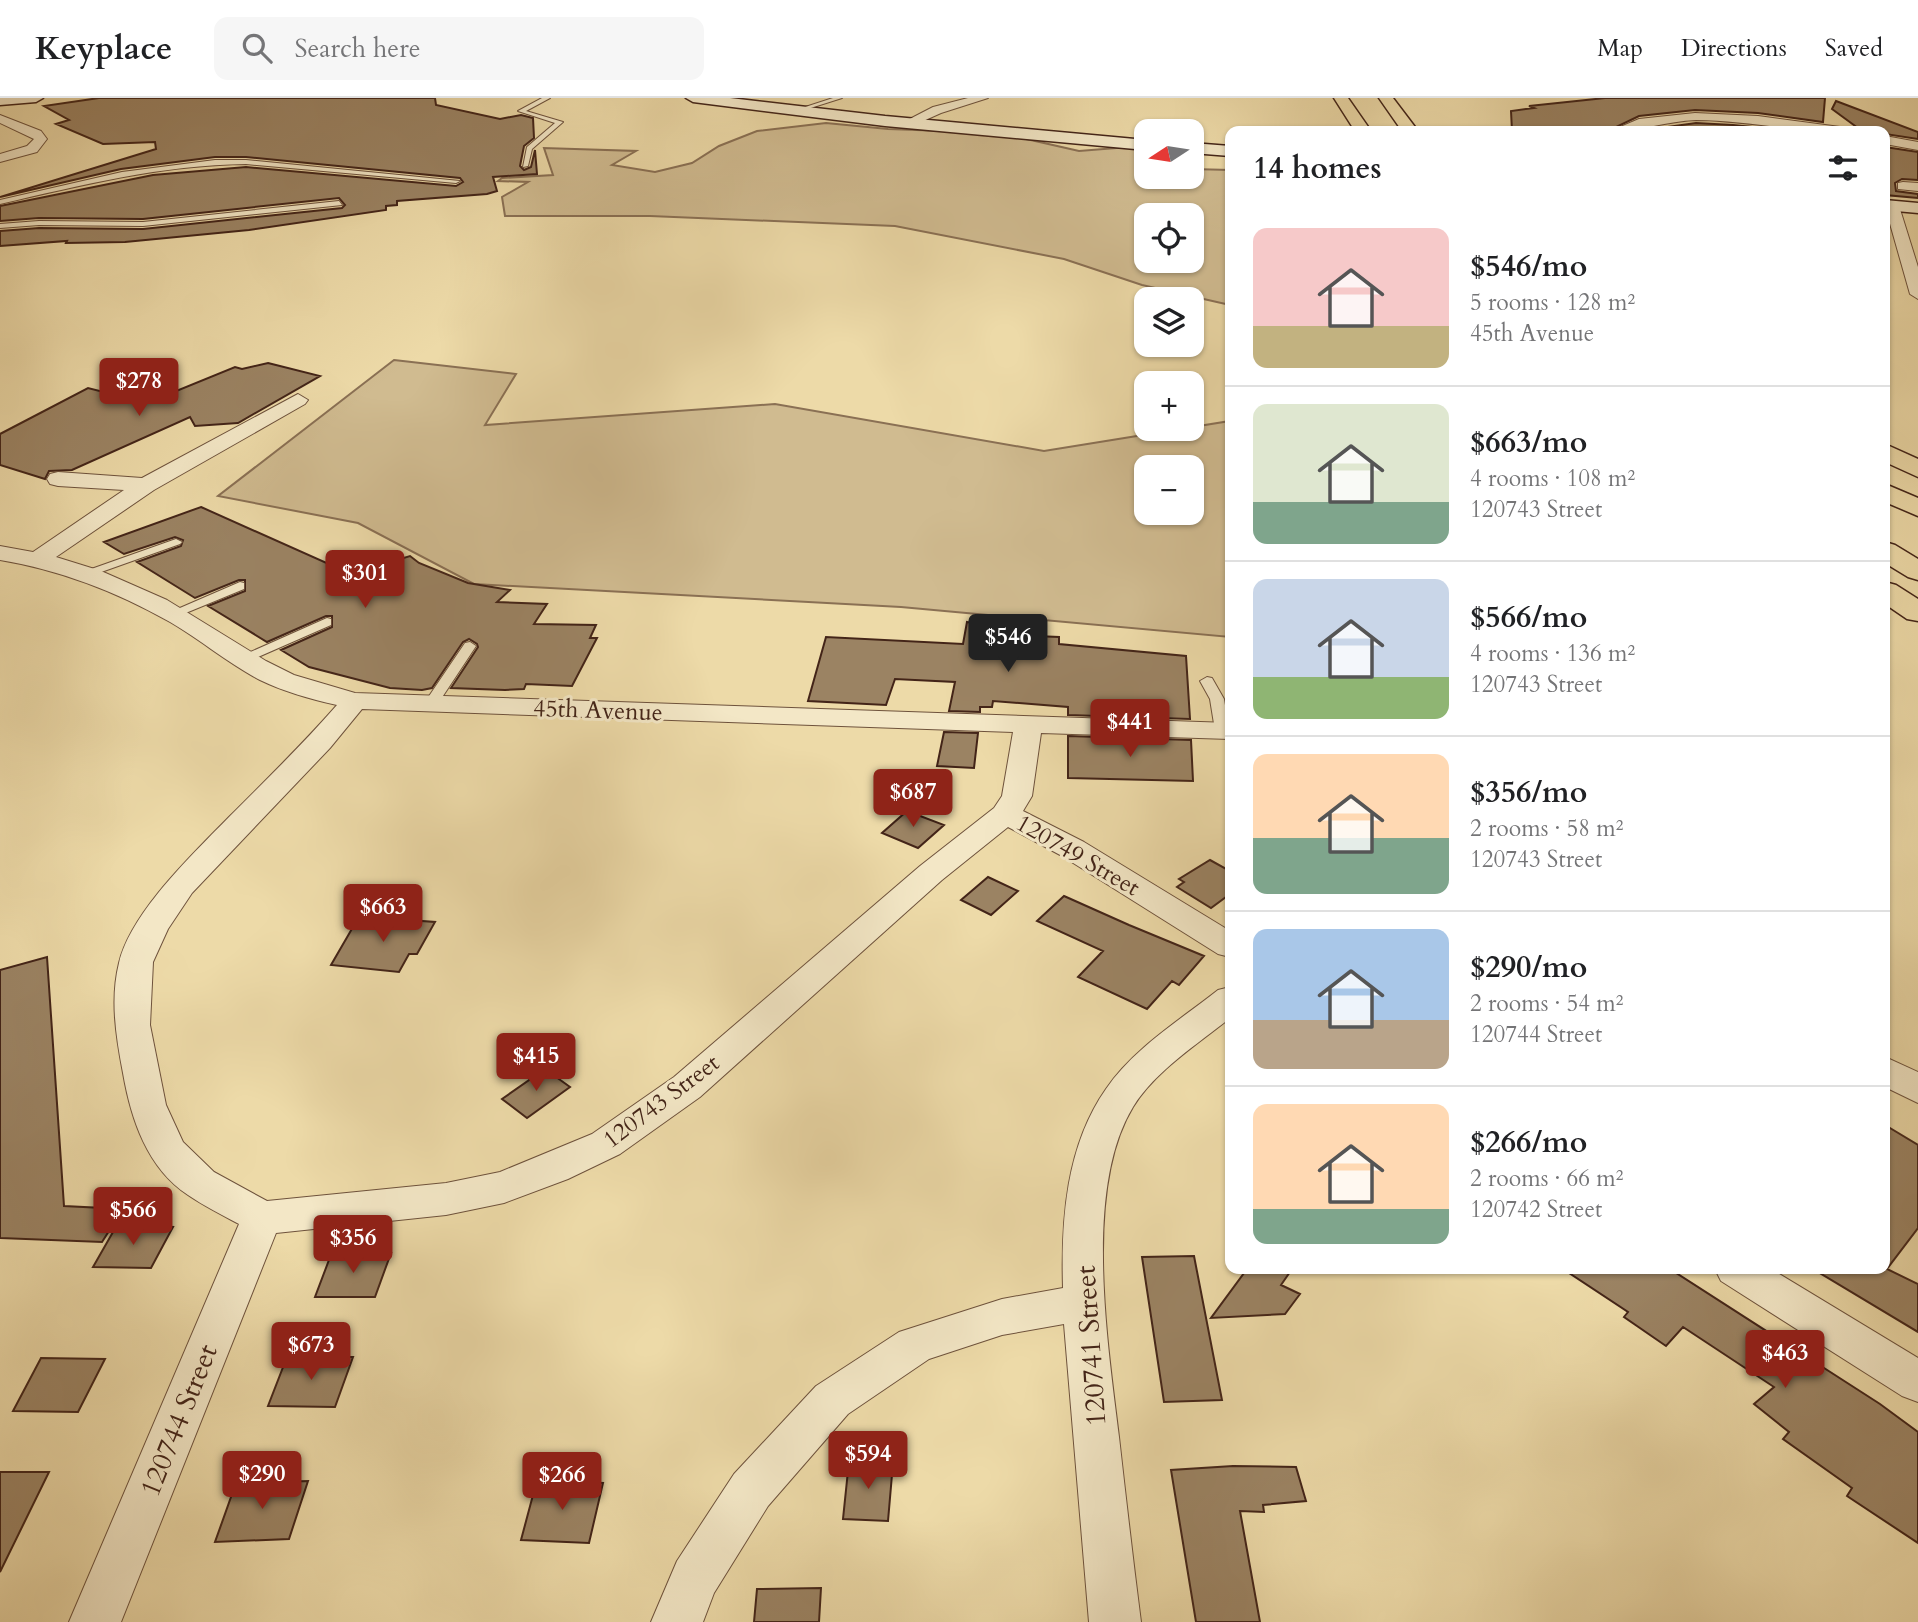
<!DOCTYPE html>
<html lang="en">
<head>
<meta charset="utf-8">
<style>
	:root { --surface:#fff; --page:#f6f6f6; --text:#202124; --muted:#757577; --line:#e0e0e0; --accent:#8f2418 }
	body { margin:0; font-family:Cardo,serif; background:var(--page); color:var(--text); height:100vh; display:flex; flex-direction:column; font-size:26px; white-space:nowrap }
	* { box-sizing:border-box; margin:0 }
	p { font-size:23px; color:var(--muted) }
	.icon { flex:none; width:38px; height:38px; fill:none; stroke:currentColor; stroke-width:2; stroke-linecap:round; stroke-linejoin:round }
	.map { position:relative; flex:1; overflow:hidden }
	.drawer { position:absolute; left:1225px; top:28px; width:665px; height:1148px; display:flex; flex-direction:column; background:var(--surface); border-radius:14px; box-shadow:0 2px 5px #0004 }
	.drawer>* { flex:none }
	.needle { width:46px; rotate:258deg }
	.controls { position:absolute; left:1134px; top:21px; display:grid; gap:14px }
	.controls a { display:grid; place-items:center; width:70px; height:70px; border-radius:14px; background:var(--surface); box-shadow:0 2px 5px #0004; font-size:35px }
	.price { position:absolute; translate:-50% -60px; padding:0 16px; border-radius:7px; background:var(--accent); color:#fff; font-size:23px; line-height:46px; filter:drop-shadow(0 2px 4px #0008) }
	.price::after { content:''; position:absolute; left:50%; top:42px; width:21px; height:16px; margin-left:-10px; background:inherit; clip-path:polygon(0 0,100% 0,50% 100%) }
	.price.current { background:#222; color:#fff }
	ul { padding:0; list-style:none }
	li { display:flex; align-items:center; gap:21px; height:175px; padding:0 28px }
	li+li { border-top:2px solid var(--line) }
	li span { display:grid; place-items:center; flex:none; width:196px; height:140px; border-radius:14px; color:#555 }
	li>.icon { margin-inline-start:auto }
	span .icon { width:84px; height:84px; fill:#fffc; stroke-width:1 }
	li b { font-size:30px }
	h2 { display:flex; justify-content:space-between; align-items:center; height:84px; padding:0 28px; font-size:30px }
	header { display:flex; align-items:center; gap:42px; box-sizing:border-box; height:98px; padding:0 35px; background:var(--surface); border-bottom:2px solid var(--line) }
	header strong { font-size:33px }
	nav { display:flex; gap:38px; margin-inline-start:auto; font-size:24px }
	.search { width:490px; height:63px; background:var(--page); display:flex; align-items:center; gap:18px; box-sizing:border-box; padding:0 24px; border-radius:14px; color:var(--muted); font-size:26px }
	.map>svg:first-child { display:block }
</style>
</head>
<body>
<header>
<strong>Keyplace</strong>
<div class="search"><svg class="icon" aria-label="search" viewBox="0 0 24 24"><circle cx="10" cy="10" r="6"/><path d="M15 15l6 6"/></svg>Search here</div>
<nav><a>Map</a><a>Directions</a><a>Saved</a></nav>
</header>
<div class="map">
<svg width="1918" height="1524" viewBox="0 0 1918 1524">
	<rect width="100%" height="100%" fill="#eddaa8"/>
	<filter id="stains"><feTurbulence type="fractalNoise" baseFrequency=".00286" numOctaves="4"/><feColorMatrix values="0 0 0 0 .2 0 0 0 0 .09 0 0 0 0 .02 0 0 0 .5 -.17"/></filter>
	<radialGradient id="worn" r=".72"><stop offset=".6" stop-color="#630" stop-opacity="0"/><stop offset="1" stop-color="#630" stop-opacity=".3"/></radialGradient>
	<!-- green -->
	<path fill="#d0bb90" stroke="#8a7054" stroke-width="2" fill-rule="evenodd" d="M826,25l62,6 112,4 79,18 50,-4 17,5v25h46v-8l38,1v135l-88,-20 -78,-26 -169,-33 -245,-10h-145l-3,-19 26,-15 -30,-1 4,-3 51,-3 -9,-27 92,3 -24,14 43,7 37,-9 27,-17 38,-15zM1146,117h46v46h-46z
		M394,262l122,14 -31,51 290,-21 269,47 186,-30v216l-329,-30 -427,-23 -116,-61 -140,-27zM1146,369h46v46h-46z"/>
	<!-- building -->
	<path fill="#9b8363" stroke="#432418" stroke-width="2" d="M99,0h336l1,7 64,14 21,-4 12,3 1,20 -10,8 -4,20 4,4 7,-3 4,-17 2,24 -44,3 4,14 -10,3 -90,7v4l-11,1v4l-137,20 -124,12 -59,1 1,-2 -67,5v-15l39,-3 104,1 199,-21 3,-3 -6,-7 -196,21 -104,-1 -39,3v-15l153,-31 93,-8 210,19 7,-4 -3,-4 -214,-21h-31l-94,12 -121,28 156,-48 -1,-7 -52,2 -47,-20 13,-4 -25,-14z
		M1605,0h220l-2,24 -65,-9 -63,-3 -56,6 -31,15h-96l-1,-20 23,-3 -5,-2z
		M1836,3l82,31v7l-33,-5v-3h-23l-30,-22z
		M1696,25l37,2 59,6h-153z
		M1885,49l33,5v28l-16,-1 -7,4 1,8 22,3v4l-33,-3z
		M268,265l52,13 -82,47 -43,3 -5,-9 -118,53 -23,1 -4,8 -45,-14v-31l88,-46 59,15 88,-36 7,2z
		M201,409l150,67 59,-18 9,7 49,20 42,7 -13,12 50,2 -13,20 62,1 -6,13h7l-25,48 -46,-2 -2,5 -19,1 -54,-2 27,-41 -1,-3 -8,-5 -6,3 -31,46 -10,2 -32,-2 -81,-21 -28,-17 51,-23v-11h-6l-59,26 -59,-36 37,-15v-11h-6l-44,18 -58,-36 44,-16 2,-6 -8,-3 -51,17 -20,-12z
		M967,524l21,4 -1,8 72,3v7l127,12 4,63 -122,-4v-8l-75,-6 -1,6h-12v5l-31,-1 6,-29 -60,-3 -9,26 -78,-4 18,-64 137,7z
		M944,634l34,1 -4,35 -37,-2z
		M1068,638l123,4 2,41 -125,-3z
		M907,713l37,14 -26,23 -36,-15z
		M1210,762l20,11v23l-19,14 -34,-21 7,-5 -5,-3z
		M988,779l30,14 -27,24 -30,-15z
		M1064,798l65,29 75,31 -25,29 -7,-4 -25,28 -69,-32 25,-26 -66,-30z
		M366,819l69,5 -18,32h-8l-10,18 -68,-7 22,-38h7z
		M47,859l17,249 59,3 -21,33 -102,-4v-268z
		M545,971l25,18 -43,31 -25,-19z
		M1885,1027l33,20v83l-31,41 31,15v48l-105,-63h72z
		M117,1127l56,2 -22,41 -58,-1z
		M332,1154l59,1 -16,44h-60z
		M1194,1158l28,144 -58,2 -22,-145z
		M1247,1171h45l-11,16 19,9 -15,20 -74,4z
		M1563,1171h107l210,135 38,28v111l-71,-47 5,-8 -69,-49 6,-7 -35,-28 20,-17 -91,-60 -17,19 -42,-29 4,-5z
		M287,1259h66l-18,50 -67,-1z
		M41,1260l64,1 -27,53 -65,-1z
		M849,1363l44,2 -5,58 -45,-2z
		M1233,1368l63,1 10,34 -43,4 1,7 -24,-1 20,111h-64l-25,-152z
		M0,1374h49l-49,100z
		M537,1382l66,3 -14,60 -68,-3z
		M308,1383l-19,58 -74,3 21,-59z
		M821,1490l-2,34h-65l3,-33z"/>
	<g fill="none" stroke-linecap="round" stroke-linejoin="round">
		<defs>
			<path id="lane" d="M542,0h8l-24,13 37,11 -31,27 -4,17 -5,1 4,-20 28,-24 -37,-12z
				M833,0h9l-41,13 -5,-1z
				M215,62h31l214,21 -4,2 -210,-19c-84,1 -164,21 -246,40v-4l122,-28z
				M339,103l3,4 -199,21 -104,-1 -39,3v-4l39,-3 104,1z
				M176,441l6,3 -2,2 -90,32h-8l-2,-3z
				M240,484l4,1v6l-68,28h-8l-2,-3z
				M327,520l4,1v6l-82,36h-10l-2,-3z
				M470,544l6,4 -39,59 -2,3h-10l-2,-3 42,-62z
				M1207,579l5,1 12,21 5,31 -2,3 -5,1 -7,-4 -5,-31 -10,-18z"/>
			<path id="street" d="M968,0h20l-47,15 -29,13h-8l-2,-3 31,-16z
				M1695,15l63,3 82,11 6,4c-50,2 -100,-11 -150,-11 -30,1 -59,12 -85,11l28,-12z
				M0,17l41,16 6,8 -10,13 -37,10v-8l27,-8 7,-7 -34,-16z
				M1885,38l33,6v8l-33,-6z
				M1903,84l15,1v8l-20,-2v-6z
				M1892,104l7,4 19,61v32l-8,-5 -25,-88z
				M298,296l10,6 -3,4 -151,86 -98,67 45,14 66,29 99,61 28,14 61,18 875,30v16l-189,-6 -9,63 -9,15 61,31 146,89v26l-12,-3 -156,-98 -54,-29 -66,53 -242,217 -80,57 -52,25 -64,24 -58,12 -170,18 -155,389h-52l170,-398c-17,-9 -35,-18 -51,-29 -41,-27 -57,-76 -65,-122 -7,-36 -13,-74 -4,-110 12,-51 75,-110 111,-147 36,-36 73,-72 107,-111 -27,-6 -52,-13 -77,-25 -31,-16 -59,-40 -90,-58 -53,-30 -110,-52 -170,-62v-14l33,6 91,-62 -66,-4 -8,-2 -3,-5 3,-5 8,-2 84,6zM362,611l651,23 -11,64 -8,12 -74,58 -246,211 -82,57 -92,38 -54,11 -179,18 -53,-29 -31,-30 -17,-37 -16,-80 3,-63 15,-33 24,-36 138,-145z
				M1230,889v31c-32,26 -75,53 -97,89 -50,82 -25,238 -14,330 7,62 14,123 22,185h-52l-25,-298 -62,11 -73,24 -81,55 -80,92 -54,87 -11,29h-52l26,-61 57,-87 82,-88 83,-54 103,-33 61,-11c-2,-68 3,-142 43,-199 27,-40 74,-69 112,-99z
				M1885,959l33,15v31l-33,-16z
				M1715,1171h56l147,89v44l-16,-6 -181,-115z"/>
			<path id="secondary" d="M0,0h43l-7,4 -36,3z
				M686,0h44l155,18 261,24v10l-261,-24 -192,-24z
				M1192,45l38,3v10l-38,-3z
				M1885,102l33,3v10l-33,-3z"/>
			<path id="highway" d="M1334,0h14l23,33h-16z
				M1379,0h14l25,33h-16z
				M1885,346l33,15v18l-33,-15z
				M1885,386l33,14v18l-33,-14z
				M1885,444l10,3 23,14v21l-10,-3 -23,-14z
				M1885,484l11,3 22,14v22l-11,-2 -22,-15z"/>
		</defs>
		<!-- lane casing -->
		<use href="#lane" stroke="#6e523c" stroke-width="2"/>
		<!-- street casing -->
		<use href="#street" stroke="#6e523c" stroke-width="2"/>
		<!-- secondary casing -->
		<use href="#secondary" stroke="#432418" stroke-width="3"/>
		<!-- highway casing -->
		<use href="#highway" stroke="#432418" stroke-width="3"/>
		<!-- lane -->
		<use href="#lane" fill="#f3e7c6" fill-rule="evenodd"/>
		<!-- street -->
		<use href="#street" fill="#f3e7c6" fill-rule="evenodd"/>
		<!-- secondary -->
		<use href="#secondary" fill="#f3e7c6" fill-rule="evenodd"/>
		<!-- highway -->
		<use href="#highway" fill="#eddaa8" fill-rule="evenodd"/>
	</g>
	<g text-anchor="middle" stroke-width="6" stroke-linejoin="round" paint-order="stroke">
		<!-- street labels -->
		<g font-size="24" fill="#432418" stroke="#f3e7c6">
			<text transform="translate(598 612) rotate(2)" y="8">45th Avenue</text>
			<text transform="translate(1078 757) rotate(30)" y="8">120749 Street</text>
			<text transform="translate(661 1003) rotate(-37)" y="8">120743 Street</text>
		</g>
		<!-- near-street labels -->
		<g font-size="28" fill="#432418" stroke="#f3e7c6">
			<text transform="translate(1090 1248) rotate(-94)" y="10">120741 Street</text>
			<text transform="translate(178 1322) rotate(-68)" y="10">120744 Street</text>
		</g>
	</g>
	<rect width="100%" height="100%" filter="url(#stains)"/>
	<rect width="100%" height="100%" fill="url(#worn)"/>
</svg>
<div class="controls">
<a><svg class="needle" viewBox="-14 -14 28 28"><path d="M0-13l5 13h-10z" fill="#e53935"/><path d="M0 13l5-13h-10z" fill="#757577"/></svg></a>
<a><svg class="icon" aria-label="locate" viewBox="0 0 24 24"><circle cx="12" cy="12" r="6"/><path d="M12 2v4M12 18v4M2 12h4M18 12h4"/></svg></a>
<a><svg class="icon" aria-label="layers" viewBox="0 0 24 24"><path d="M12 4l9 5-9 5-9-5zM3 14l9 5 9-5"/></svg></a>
<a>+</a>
<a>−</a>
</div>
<b class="price" style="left:139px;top:320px">$278</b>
<b class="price" style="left:365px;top:512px">$301</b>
<b class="price current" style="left:1008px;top:576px">$546</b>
<b class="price" style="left:1130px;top:661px">$441</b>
<b class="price" style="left:913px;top:731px">$687</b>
<b class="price" style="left:383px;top:846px">$663</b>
<b class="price" style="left:536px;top:995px">$415</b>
<b class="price" style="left:133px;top:1149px">$566</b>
<b class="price" style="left:353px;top:1177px">$356</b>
<b class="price" style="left:311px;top:1284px">$673</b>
<b class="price" style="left:1785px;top:1292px">$463</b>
<b class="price" style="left:868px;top:1393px">$594</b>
<b class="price" style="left:262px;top:1413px">$290</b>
<b class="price" style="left:562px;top:1414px">$266</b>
<section class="drawer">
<h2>14 homes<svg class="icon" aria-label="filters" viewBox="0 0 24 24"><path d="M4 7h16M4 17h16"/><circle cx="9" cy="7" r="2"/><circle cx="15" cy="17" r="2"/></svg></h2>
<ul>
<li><span style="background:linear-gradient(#f6c9c9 70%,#c2b280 0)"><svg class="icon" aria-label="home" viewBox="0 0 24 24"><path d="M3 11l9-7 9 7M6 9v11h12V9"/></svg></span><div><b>$546/mo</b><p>5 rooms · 128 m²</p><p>45th Avenue</p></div></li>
<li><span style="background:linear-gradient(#dfe7d0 70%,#7fa58c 0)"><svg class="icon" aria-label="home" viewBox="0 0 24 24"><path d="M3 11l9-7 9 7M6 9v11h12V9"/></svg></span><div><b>$663/mo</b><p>4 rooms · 108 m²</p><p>120743 Street</p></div></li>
<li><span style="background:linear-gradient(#c9d6e8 70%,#8fb573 0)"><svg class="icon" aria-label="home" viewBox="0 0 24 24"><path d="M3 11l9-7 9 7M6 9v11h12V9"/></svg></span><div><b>$566/mo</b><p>4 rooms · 136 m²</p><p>120743 Street</p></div></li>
<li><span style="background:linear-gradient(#ffd9b3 60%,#7fa58c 0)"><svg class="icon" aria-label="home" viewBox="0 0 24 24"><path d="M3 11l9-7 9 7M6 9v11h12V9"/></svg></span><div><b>$356/mo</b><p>2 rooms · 58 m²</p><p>120743 Street</p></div></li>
<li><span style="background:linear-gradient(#a9c7e8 65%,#b9a48a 0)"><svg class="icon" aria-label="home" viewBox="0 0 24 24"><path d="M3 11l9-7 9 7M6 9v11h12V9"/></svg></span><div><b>$290/mo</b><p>2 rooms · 54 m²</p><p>120744 Street</p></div></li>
<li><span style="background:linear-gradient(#ffd9b3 75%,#7fa58c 0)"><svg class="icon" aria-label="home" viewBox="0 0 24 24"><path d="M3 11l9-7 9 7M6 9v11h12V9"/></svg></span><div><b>$266/mo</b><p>2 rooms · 66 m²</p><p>120742 Street</p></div></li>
</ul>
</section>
</div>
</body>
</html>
